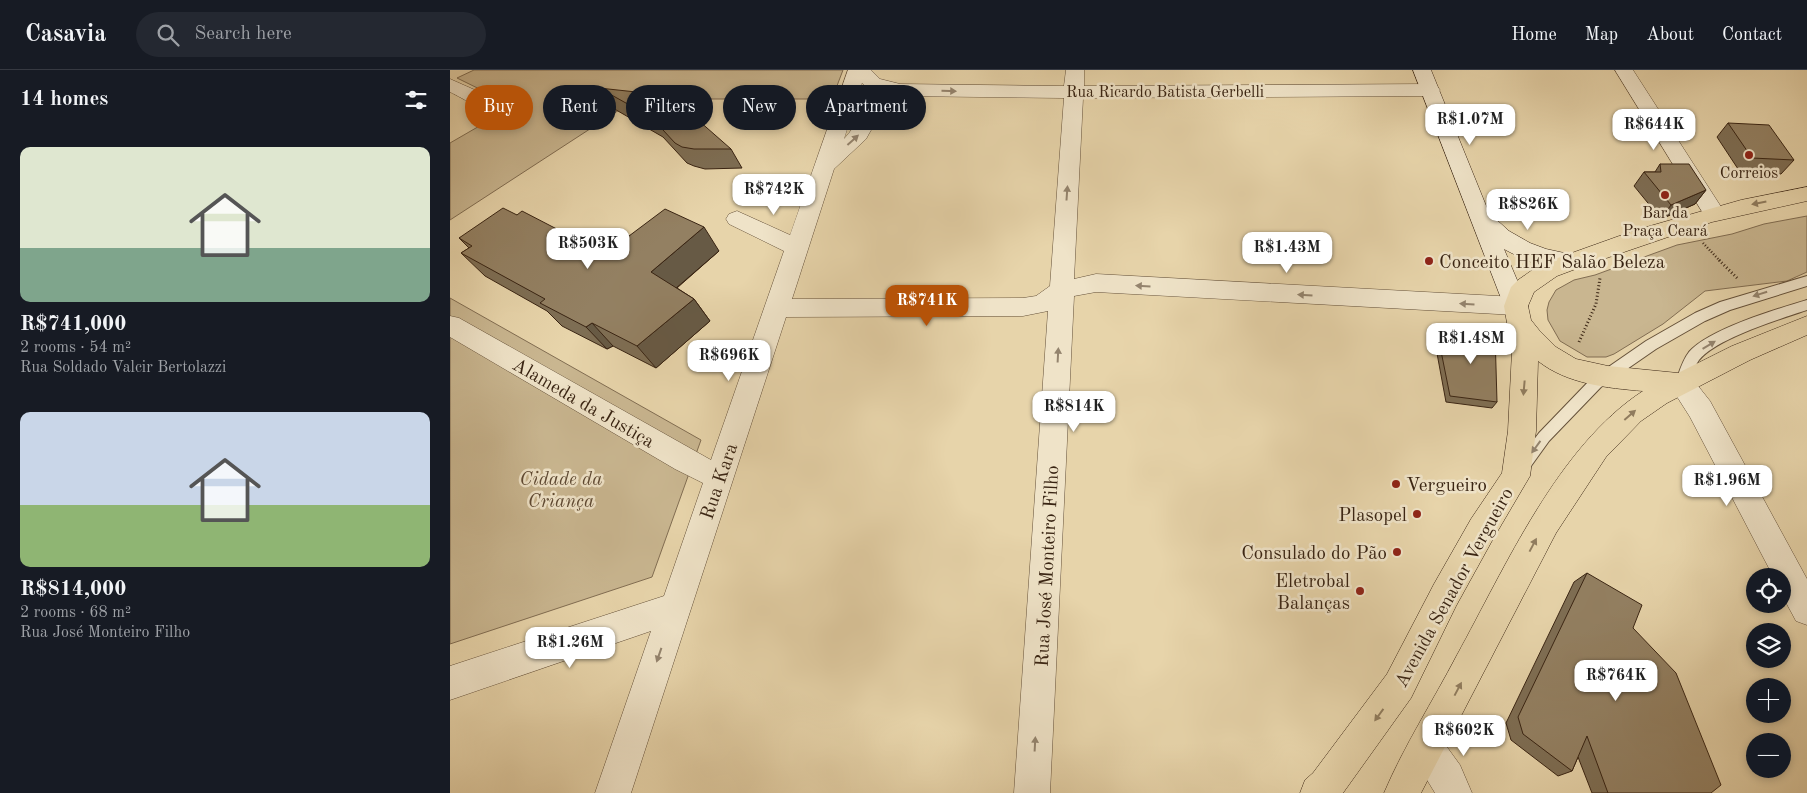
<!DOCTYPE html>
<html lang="en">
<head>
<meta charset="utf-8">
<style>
	:root { --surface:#171b24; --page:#242831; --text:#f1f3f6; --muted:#9ea1a6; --line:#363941; --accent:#b45309 }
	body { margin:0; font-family:"Old Standard TT",serif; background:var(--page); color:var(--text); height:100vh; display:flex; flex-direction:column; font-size:19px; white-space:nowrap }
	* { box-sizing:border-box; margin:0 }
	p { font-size:16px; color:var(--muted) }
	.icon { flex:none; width:28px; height:28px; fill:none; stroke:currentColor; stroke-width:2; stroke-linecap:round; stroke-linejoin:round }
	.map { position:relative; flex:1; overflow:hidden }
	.details { display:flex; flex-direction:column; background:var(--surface); width:450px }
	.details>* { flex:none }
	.guide { position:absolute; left:15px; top:15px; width:475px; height:45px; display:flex; gap:10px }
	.tools { position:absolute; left:1296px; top:498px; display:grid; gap:10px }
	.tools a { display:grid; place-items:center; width:45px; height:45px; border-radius:50%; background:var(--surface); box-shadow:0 2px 8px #0003; font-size:25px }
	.price { position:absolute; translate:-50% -42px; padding:0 11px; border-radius:10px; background:#fff; color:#222; font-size:16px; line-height:32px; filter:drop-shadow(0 1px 2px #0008) }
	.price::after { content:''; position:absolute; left:50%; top:30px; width:15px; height:11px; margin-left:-8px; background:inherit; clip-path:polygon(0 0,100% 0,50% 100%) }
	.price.on { background:var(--accent); color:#fff }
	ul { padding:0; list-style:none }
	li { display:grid; align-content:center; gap:10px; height:265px; padding:0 20px }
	li span { display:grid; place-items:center; height:155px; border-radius:10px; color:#555 }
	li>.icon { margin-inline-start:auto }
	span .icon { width:90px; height:90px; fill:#fffc; stroke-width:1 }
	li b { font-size:21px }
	h2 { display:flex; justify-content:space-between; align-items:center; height:60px; padding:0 20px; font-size:21px }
	.pill { padding:0 18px; border-radius:22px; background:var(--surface); box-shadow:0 2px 8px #0003; font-size:18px; line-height:45px }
	.pill.on { background:var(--accent); color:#fff }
	header { display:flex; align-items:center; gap:30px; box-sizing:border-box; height:70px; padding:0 25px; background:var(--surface); border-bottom:1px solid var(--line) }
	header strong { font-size:24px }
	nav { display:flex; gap:28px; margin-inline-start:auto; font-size:18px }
	.search { width:350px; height:45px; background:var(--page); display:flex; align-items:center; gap:12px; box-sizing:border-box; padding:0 18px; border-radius:28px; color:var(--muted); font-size:19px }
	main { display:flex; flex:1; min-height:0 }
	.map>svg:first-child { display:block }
</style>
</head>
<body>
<header>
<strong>Casavia</strong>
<div class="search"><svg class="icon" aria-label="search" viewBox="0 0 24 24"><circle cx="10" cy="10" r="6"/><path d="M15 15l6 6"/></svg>Search here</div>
<nav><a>Home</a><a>Map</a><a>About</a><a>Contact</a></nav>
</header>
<main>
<section class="details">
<h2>14 homes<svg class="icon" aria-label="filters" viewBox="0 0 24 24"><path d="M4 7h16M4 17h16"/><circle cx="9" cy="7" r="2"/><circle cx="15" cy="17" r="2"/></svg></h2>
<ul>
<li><span style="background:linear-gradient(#dfe7d0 65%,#7fa58c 0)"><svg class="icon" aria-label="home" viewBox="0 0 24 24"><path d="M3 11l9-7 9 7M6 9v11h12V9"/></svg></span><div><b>R$741,000</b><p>2 rooms · 54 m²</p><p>Rua Soldado Valcir Bertolazzi</p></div></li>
<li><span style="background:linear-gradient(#c9d6e8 60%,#8fb573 0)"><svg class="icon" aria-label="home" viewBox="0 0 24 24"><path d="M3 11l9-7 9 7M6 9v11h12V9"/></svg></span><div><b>R$814,000</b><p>2 rooms · 68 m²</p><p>Rua José Monteiro Filho</p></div></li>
</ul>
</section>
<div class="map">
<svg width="1357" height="723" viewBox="0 0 1357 723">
	<rect width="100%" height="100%" fill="#e7d4aa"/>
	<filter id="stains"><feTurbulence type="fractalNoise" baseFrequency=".004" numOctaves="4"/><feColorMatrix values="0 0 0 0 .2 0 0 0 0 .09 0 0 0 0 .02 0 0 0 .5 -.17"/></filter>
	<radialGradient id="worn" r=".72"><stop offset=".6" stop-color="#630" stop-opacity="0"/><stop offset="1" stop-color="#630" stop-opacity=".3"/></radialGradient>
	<!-- green -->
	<path fill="#c9b690" stroke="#816d52" d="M24,0h369l-11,29h-196l-186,121v-77l64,-37 -57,-28z
		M1357,146v56l-20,9 -82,10 -42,33 -49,30 -8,3h-19l-27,-16 -12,-21 -1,-10 2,-8 7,-12 18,-10 21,-5 82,-30 55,-11 32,-10z
		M0,228l251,142 -49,137 -202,67z"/>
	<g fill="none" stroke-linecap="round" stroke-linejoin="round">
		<defs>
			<path id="lane" d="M1357,206v10l-77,24 -25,11 -49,28 -55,38 -52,54 -23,32 -5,2 -5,-2 -3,-5 3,-5 23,-30 52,-54 55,-38 49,-28 25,-11z
				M1357,230v10c-27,9 -90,28 -108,50 -6,8 -7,19 -12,28l-5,2 -5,-2 -2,-4c4,-11 7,-23 14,-32 20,-23 88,-43 118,-52z"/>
			<path id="street" d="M398,0h23l9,9 20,5 164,2 2,-16h18v16l346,-2 7,2 3,4 -3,4 -7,2 -347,2 -9,181 22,-5 420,23 9,3 3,6 -3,6 -9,3 -420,-23 -22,4 -24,497h-36l34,-482 -25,5 -237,1 -155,476h-36l56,-162 -201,69v-34l214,-70 39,-113 -28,-14 -225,-132v-21l9,2 252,142 73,-209 -55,-27 -3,-5 3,-5 8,-3 53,24zM412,13l4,4 15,4c-18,11 -22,33 -37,48zM452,26l162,2 -14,188 -14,10 -13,2 -231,1 42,-130 32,-30 18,-32z
				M1165,0h18l92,143 -3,5 -8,3 -8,-3z
				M0,9l52,23 3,4 -3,4c-17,4 -37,-11 -52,-18z
				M1232,303l9,4 19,24 97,178v46l-11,-4 -14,-26v-19h-9l-83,-159 -21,-33 4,-7z
				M977,660l12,6 21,29 12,28h-37l-20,-33 -6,-12 6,-12z"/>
			<path id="secondary" d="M963,0h18l58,143 20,18 21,12 16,6 32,7 4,6 -4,6c-22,7 -54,-8 -74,-19l24,57 -3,6 -9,3 -9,-3 -3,-6z"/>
			<path id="primary" d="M1357,117v14l-95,21 -123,42 -32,12 -23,16 -6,14 3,14 8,10 17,17 20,12 32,7 70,7 54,-27 75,-30v19l-57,25 -83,43 -26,18 -35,36 -50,76 -135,260h-37c20,-47 49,-92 73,-138 48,-87 101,-209 186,-264 -36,-3 -76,-7 -105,-30l-2,70 -6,45 -37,63 -37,67 -45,92 -68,95h-43l5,-13 8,-7 74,-99 47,-90 37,-65 31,-46 6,-42 4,-80 -8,-45 7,-19 7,-7 23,-16 95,-34 105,-30z"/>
		</defs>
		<!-- lane casing -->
		<use href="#lane" stroke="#645039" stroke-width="2"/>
		<!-- street casing -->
		<use href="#street" stroke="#645039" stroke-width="1"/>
		<!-- secondary casing -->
		<use href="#secondary" stroke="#392413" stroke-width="1"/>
		<!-- primary casing -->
		<use href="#primary" stroke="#392413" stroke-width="1"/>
		<!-- path-far1 -->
		<path stroke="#392413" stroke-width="2.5" stroke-dasharray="1 2" stroke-linecap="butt" d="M1253,173l17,18"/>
		<!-- path -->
		<path stroke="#392413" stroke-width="3" stroke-dasharray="1 2.5" stroke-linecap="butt" d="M1269,190l19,19
			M1129,272l17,-38 4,-26"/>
		<!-- lane -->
		<use href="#lane" fill="#efe3c8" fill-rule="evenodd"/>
		<!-- street -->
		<use href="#street" fill="#efe3c8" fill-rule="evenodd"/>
		<!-- secondary -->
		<use href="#secondary" fill="#efe3c8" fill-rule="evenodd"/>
		<!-- primary -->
		<use href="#primary" fill="#e7d4aa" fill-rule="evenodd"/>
	</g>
	<!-- wall -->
	<path fill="#7e6e54" stroke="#392413" d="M149,18l132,61 11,19 -37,1 -11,-3 -7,-3 -24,-26 -52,-30z
		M1278,53l66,37 -13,14 -41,-2 -23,-35z
		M1210,94l46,26 -11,14 -34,15 -27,-33 10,-14h11z
		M67,145l88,39 114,-3 -42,37 17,11 16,22 -54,47 -43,-22 -6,3 -45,-23 -15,-15 -62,-35 -24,-23 8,-5 -10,-10z
		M1009,256l38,76 -5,6 -46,-6 -10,-54 3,-7 14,2 2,-10z
		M1137,503l46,55 78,165h-119l-14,-36 -6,14 -14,5 -47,-36 -5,-17 68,-141z"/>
	<!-- shaded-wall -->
	<path fill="#675a45" stroke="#392413" d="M1256,120l-11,14 -34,15 10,-14z
		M254,157l15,24 -51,44 -17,-23z
		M244,229l16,22 -54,47 -19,-22z
		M142,253l21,23 -6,3 -21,-22z"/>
	<!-- building -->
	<path fill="#938062" stroke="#392413" d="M149,18l65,7 10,4 57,50h-37l-12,-2 -7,-4 -24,-26z
		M1278,53l41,2 25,35 -42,-2z
		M1210,94h29l17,26 -35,15 -27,-33h17z
		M53,138l14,7 5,-4 83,43 60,-45 39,18 -53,45 43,27 -57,47 -45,-23 -6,4 -46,-24 5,-4 -84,-46 11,-7 -13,-8z
		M1009,256l36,7 2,69 -47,-6 -11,-55 17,2z
		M1137,503l55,32 -9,23 43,45 45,112 -10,8h-103l-21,-57 -15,35 -49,-37 -5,-17z"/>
	<!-- one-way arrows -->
	<defs><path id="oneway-solid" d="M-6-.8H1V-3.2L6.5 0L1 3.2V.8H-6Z" transform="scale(1.25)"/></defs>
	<g fill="#94846e">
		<use href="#oneway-solid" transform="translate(499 21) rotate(1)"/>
		<use href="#oneway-solid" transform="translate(403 70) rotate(-42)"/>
		<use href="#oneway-solid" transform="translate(617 123) rotate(-86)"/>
		<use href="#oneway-solid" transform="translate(693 216) rotate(-177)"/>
		<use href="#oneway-solid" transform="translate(1310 224) rotate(163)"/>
		<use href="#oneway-solid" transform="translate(855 225) rotate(-177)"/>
		<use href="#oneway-solid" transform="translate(1017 234) rotate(-177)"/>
		<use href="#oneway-solid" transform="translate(1259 275) rotate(-31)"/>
		<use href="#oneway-solid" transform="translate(608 285) rotate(-87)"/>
		<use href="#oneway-solid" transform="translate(1086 377) rotate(126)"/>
		<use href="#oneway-solid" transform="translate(209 585) rotate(109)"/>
		<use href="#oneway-solid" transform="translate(585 674) rotate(-87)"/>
	</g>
	<g fill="#907c5e">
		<use href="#oneway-solid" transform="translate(1309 133) rotate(169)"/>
		<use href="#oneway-solid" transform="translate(1074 318) rotate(95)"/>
		<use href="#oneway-solid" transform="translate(1180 345) rotate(-41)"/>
		<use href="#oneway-solid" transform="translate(1083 475) rotate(-62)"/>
		<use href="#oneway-solid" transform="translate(1008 619) rotate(-62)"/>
		<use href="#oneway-solid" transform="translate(929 645) rotate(126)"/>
	</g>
	<!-- markers -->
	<g fill="#8f2418" stroke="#efe3c8" stroke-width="2">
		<circle cx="1299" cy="85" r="5"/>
		<circle cx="1215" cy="125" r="5"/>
		<circle cx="979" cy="191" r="5"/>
		<circle cx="946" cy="414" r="5"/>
		<circle cx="967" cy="444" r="5"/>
		<circle cx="947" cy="482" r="5"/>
		<circle cx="910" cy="521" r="5"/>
	</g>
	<g text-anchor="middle" stroke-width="5" stroke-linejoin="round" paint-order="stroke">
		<!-- far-street labels -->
		<g font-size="16" fill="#392413" stroke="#efe3c8">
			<text x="715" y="27">Rua Ricardo Batista Gerbelli</text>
		</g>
		<!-- far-poi labels -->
		<g font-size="16" fill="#392413" stroke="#efe3c8">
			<text x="1299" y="108">Correios</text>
			<text x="1215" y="148">Bar da<tspan x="1215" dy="18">Praça Ceará</tspan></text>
		</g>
		<!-- poi labels -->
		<g font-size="19" fill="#392413" stroke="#efe3c8" text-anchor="end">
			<text x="989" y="198" text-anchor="start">Conceito HEF Salão Beleza</text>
			<text x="956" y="421" text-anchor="start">Vergueiro</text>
			<text x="957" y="451">Plasopel</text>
			<text x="937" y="489">Consulado do Pão</text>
			<text x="900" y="517">Eletrobal<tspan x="900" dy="22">Balanças</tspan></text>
		</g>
		<!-- street labels -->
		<g font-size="19" fill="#392413" stroke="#efe3c8">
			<text transform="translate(134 332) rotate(30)" y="7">Alameda da Justiça</text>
			<text transform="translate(268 411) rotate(-71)" y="7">Rua Kara</text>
			<text transform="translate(596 496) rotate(-87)" y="7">Rua José Monteiro Filho</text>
			<text transform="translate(1003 517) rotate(-61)" y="7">Avenida Senador Vergueiro</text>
		</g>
		<!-- park labels -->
		<g font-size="19" font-style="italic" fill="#5d4832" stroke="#efe3c8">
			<text x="111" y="415">Cidade da<tspan x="111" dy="22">Criança</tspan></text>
		</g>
	</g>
	<rect width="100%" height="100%" filter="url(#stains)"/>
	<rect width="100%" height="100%" fill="url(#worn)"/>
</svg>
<div class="tools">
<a><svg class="icon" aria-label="locate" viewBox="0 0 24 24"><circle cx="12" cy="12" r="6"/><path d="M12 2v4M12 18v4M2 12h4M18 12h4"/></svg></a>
<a><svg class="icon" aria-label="layers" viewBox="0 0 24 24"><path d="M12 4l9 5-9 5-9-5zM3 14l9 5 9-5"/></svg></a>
<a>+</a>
<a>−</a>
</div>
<b class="price" style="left:1020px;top:76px">R$1.07M</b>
<b class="price" style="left:1204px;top:81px">R$644K</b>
<b class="price" style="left:324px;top:146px">R$742K</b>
<b class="price" style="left:1078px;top:161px">R$826K</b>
<b class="price" style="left:138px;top:200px">R$503K</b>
<b class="price" style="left:837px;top:204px">R$1.43M</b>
<b class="price on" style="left:477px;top:257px">R$741K</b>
<b class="price" style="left:1021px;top:295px">R$1.48M</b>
<b class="price" style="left:279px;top:312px">R$696K</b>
<b class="price" style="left:624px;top:363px">R$814K</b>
<b class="price" style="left:1277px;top:437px">R$1.96M</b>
<b class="price" style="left:120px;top:599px">R$1.26M</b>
<b class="price" style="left:1166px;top:632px">R$764K</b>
<b class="price" style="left:1014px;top:687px">R$602K</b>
<div class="guide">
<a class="pill on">Buy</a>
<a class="pill">Rent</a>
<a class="pill">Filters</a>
<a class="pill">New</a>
<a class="pill">Apartment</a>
</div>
</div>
</main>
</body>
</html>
